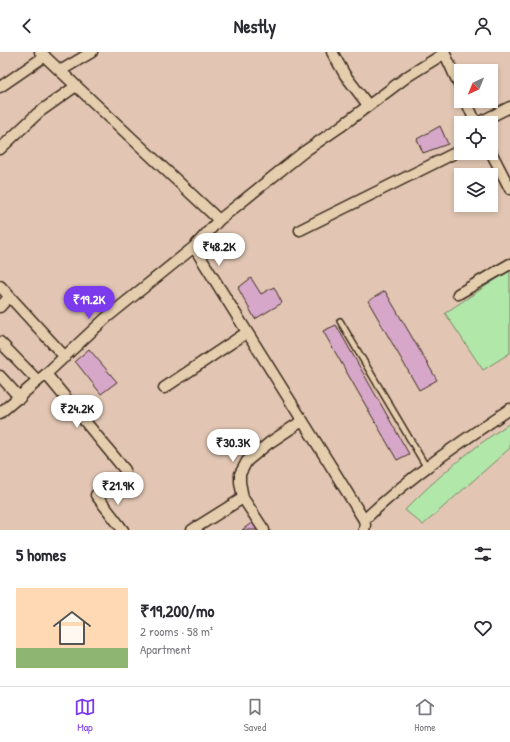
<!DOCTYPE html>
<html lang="en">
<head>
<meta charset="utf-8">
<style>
	:root { --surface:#fff; --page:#f7f7f7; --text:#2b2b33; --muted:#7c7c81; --line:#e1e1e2; --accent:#7c3aed }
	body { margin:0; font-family:"Patrick Hand",sans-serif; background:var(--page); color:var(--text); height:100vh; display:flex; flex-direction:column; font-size:15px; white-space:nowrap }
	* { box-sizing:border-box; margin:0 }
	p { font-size:13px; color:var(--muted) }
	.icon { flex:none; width:22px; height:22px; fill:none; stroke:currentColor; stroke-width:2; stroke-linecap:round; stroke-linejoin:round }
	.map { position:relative; height:478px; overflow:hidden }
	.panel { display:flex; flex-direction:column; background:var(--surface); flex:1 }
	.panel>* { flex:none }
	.needle { width:26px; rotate:223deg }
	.controls { position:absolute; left:454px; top:12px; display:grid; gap:8px }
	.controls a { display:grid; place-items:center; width:44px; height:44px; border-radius:0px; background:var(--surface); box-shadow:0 2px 6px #0003; font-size:20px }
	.price { position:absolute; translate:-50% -34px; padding:0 9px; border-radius:14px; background:#fff; color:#222; font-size:13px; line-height:26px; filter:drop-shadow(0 1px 2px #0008) }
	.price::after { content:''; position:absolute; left:50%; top:24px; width:12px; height:9px; margin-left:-6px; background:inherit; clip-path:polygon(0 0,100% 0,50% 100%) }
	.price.active { background:var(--accent); color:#fff }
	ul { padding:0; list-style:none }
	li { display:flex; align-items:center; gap:12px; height:100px; padding:0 16px }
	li+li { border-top:1px solid var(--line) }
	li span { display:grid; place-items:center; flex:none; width:112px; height:80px; border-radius:0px; color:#555 }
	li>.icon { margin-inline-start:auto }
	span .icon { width:48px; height:48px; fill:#fffc; stroke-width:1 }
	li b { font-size:17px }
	h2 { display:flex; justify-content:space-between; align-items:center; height:48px; padding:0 16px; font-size:17px }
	header { display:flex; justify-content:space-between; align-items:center; height:52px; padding:0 16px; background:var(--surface); font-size:18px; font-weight:700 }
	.menu { display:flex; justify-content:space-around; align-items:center; height:56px; border-top:1px solid var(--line); background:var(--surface); font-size:11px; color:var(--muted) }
	.menu a { display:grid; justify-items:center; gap:2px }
	.menu .active { color:var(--accent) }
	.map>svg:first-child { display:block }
</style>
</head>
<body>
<header><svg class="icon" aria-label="back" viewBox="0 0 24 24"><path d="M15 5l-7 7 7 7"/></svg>Nestly<svg class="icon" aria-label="person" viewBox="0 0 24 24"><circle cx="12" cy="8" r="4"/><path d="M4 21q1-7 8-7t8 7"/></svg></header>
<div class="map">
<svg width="510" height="478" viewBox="0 0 510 478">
	<rect width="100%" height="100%" fill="#e2c6b3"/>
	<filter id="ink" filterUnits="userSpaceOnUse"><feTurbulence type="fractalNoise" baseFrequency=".025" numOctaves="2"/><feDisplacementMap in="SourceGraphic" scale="8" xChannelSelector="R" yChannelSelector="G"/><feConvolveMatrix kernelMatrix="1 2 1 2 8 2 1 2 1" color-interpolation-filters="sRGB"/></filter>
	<g filter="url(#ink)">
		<!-- green -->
		<path fill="#b1e7a9" stroke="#768864" d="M510,218v83l-27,17 -38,-57z
			M510,371v25l-87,77 -18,-15c32,-33 67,-62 105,-87z"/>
		<!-- building -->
		<path fill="#d6a7c9" stroke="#3b2a1e" d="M440,74l8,18 -25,9 -6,-14z
			M251,226l10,16 13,-7 8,16 -27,16 -17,-31z
			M385,239l52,89 -18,10 -51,-89z
			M336,273l73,129 -12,6 -74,-129z
			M89,297l28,33 -16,12 -26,-33z
			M254,469l6,9h-18z"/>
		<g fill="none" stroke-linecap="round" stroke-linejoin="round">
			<defs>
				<path id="lane" d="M340,269l87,147"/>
				<path id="street" d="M40,0l179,168 -25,27 140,224 30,49 1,5 -1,5
					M332,0l13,23 23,30
					M444,0l17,37
					M60,19l32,-19
					M0,35l45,-31
					M466,49l10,22
					M478,71l32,-16
					M0,97l38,-36 38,-27
					M491,100l19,37
					M219,168l86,-69 35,-24 68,-51 37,-23
					M300,178l161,-80
					M0,234l65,71
					M458,242l52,-30
					M0,255l9,-10
					M0,290l38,39
					M46,322l79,96
					M0,324l20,22
					M164,336l82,-55
					M0,361l46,-39 60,-56 88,-71
					M96,443l27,35
					M364,468c44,-42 95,-77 146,-111
					M192,478l51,-32
					M264,478l-21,-32 -3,-16v-8l7,-13 22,-18 33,-22"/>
			</defs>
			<!-- lane casing -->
			<use href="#lane" stroke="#3b2a1e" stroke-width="8"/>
			<!-- street casing -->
			<use href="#street" stroke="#3b2a1e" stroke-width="13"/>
			<!-- lane -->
			<use href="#lane" stroke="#e5ceae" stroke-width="5"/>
			<!-- street -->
			<use href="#street" stroke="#e5ceae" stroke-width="10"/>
		</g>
	</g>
</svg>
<div class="controls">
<a><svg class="needle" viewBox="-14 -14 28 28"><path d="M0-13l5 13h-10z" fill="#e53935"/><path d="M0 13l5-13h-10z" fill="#7c7c81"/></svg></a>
<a><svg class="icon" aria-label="locate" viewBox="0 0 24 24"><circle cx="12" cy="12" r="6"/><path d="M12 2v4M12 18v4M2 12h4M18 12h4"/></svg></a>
<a><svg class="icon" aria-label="layers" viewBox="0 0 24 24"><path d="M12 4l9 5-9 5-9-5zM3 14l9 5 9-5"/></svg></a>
</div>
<b class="price" style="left:219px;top:215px">₹48.2K</b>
<b class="price active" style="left:89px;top:268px">₹19.2K</b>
<b class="price" style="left:77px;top:377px">₹24.2K</b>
<b class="price" style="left:233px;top:411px">₹30.3K</b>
<b class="price" style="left:118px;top:454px">₹21.9K</b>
</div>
<section class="panel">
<h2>5 homes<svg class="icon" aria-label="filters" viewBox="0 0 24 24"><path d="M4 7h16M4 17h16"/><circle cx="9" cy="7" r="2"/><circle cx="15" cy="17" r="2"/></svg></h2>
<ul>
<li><span style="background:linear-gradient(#ffd9b3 75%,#8fb573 0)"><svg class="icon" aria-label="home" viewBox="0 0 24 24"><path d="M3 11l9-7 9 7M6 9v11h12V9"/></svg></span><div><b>₹19,200/mo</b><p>2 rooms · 58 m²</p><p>Apartment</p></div><svg class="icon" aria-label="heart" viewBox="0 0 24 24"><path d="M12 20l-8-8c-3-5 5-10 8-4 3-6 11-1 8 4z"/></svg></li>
</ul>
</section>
<nav class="menu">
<a class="active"><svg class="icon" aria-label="map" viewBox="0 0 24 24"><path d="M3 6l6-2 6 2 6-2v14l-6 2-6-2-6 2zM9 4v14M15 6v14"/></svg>Map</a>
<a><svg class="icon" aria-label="saved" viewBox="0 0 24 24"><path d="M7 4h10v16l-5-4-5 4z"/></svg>Saved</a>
<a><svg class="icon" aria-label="home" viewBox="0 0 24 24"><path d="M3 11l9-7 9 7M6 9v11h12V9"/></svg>Home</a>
</nav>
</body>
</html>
